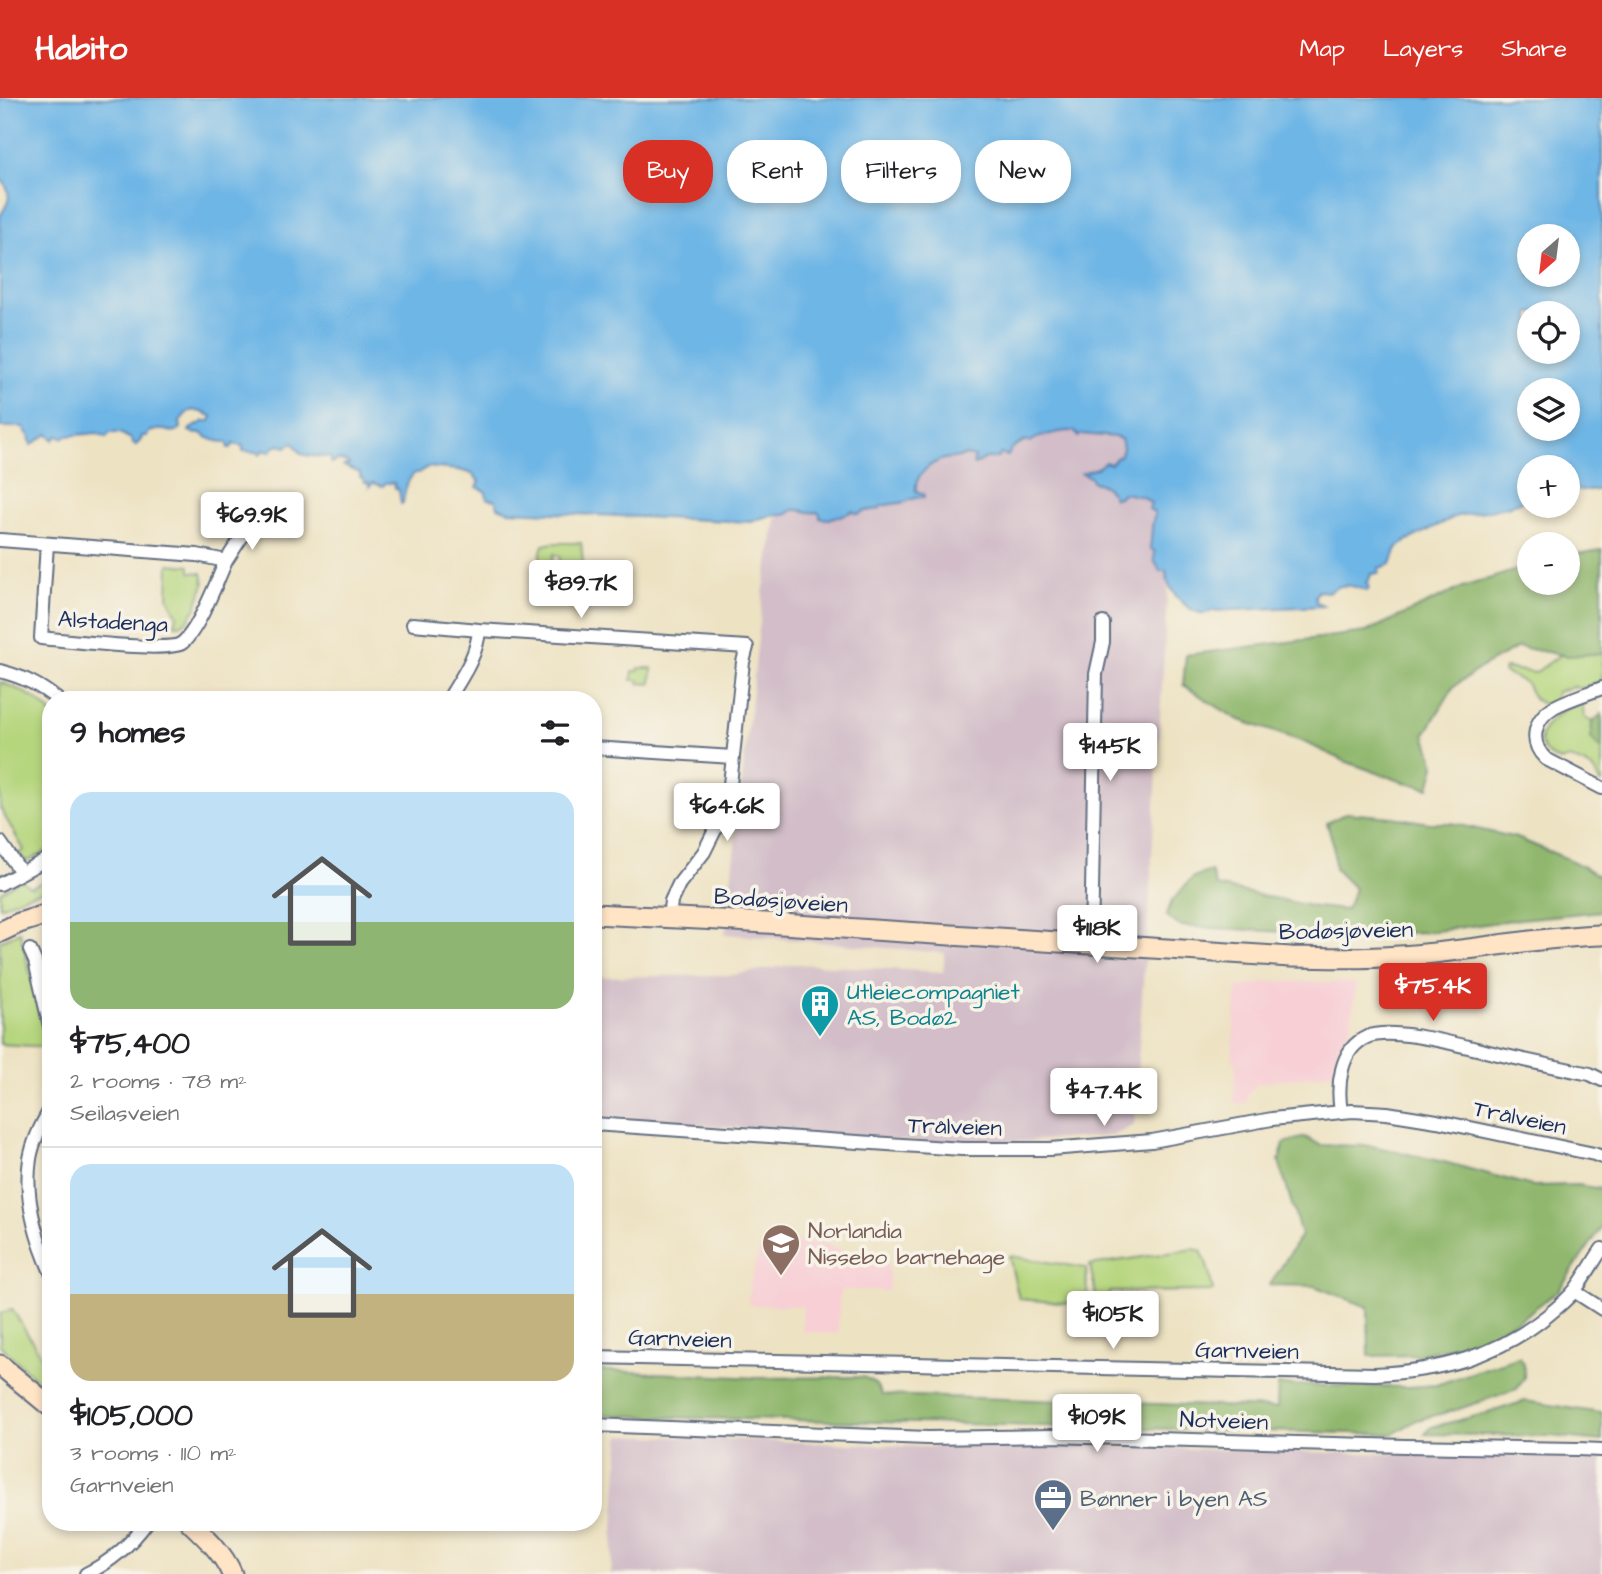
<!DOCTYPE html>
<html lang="en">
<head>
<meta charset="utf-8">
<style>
	:root { --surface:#fff; --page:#f6f6f6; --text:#202124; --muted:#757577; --line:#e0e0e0; --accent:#d93025 }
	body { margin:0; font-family:"Architects Daughter",sans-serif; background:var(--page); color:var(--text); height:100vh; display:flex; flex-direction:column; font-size:26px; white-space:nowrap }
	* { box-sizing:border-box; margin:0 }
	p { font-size:23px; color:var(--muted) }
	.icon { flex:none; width:38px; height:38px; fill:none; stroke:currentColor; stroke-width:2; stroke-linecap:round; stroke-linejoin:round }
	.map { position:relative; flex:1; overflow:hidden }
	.sheet { position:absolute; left:42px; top:593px; width:560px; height:840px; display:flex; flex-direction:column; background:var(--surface); border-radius:28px; box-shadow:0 4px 10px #0003 }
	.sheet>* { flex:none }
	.top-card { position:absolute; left:623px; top:42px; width:665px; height:63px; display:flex; gap:14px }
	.needle { width:46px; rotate:208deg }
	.buttons { position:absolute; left:1517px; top:126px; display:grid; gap:14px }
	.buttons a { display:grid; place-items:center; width:63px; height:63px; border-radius:50%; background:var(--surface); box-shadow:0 4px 10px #0003; font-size:35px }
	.price { position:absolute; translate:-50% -60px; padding:0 16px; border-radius:7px; background:#fff; color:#222; font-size:23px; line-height:46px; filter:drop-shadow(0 2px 4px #0008) }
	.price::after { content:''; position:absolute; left:50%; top:42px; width:21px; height:16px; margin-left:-10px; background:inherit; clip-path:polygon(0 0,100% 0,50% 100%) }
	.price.on { background:var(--accent); color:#fff }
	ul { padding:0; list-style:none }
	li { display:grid; align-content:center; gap:14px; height:371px; padding:0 28px }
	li+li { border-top:2px solid var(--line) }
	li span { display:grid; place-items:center; height:217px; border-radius:21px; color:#555 }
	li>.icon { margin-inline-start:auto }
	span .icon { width:126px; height:126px; fill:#fffc; stroke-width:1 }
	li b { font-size:30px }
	h2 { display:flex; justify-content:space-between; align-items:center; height:84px; padding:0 28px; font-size:30px }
	.pill { padding:0 24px; border-radius:28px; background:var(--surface); box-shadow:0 4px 10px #0003; font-size:24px; line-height:63px }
	.pill.on { background:var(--accent); color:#fff }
	header { display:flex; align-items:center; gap:42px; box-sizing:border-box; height:98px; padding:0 35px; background:var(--accent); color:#fff }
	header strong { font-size:33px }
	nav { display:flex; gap:38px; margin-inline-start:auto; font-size:24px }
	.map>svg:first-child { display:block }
</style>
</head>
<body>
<header>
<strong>Habito</strong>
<nav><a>Map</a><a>Layers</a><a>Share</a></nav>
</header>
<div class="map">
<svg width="1602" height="1476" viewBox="0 0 1602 1476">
	<rect width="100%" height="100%" fill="#f7f3e8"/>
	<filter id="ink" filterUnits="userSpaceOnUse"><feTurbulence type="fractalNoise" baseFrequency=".0143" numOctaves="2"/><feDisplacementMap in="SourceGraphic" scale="14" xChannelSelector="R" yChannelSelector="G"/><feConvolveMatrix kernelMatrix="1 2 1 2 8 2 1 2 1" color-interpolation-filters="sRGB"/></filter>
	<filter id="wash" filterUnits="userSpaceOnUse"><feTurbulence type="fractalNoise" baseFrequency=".00686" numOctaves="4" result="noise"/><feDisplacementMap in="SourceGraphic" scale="28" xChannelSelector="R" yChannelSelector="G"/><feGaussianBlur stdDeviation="1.57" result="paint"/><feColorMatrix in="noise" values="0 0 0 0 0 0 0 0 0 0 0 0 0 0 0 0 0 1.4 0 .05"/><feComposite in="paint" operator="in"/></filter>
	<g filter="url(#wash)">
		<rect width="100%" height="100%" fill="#ede2c2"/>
		<!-- built -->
		<path fill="#f7cfd5" d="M1276,883l80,2 -6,51 -10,10 -5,13 -2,16 -75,10 -10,12 -3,9 -12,-1 3,-39 -3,-4v-13l4,-60z
			M798,1143l27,3 27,11 36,4 1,32 -49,-1 -2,44 -36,-3 1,-25 -55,-1 2,-21 9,-33 4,-6 7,-3z"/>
		<!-- industrial -->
		<path fill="#d2bdc8" d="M1074,333l8,3 34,3 5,2 2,9 -2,7 -5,3 -5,6 -6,-2 -8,6 -14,5 7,4 3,5 10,2 9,9 7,4 3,-4 22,4 8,6 3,12 -3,5 1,9 -3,19 5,4 -1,8 5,7 7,3 2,12 -21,361 -3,24 -10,158 -21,11 -155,9 -365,-29v-139l140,-2 63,-11 147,8 2,-19 -220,-19 38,-340 14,-80 18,-4 16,4 6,-2 3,2 15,2h6l11,-5 5,3 8,-3h7l9,-5 10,-3h13l13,-7 7,1v-3l-8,-3v-8l6,-10 10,-10 15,-5 12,1 7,-4 20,3h12l2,-4 16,-6 9,-7 27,-8z
			M620,1337l308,12 137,-2 231,7 306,6v116h-991z"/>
		<!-- green -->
		<path fill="#b6d67e" stroke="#68826e" stroke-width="2" d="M553,445h28l3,29h-24v-16l-6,-2 -3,11v8h-8c-4,-11 -4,-17 0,-28z
			M169,466l21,2v6l12,1 2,11 -9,25 -7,11 -8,5h-5l2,-10 -9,-18z
			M1602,527v56l-22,8 -7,-3 -16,6 -3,7 -6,8 -14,-8 -8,-16 -22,-11 1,-4 30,5 25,-18 9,1z
			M639,570h13l-1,16 -12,-1v-3h-7l1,-9h5z
			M0,584c19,7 37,15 51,31v135l-23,13 -9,-4v-3l5,-4 -24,-42z
			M1582,605l2,14 8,5 -1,17 11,11v33l-3,-1c-1,-15 -17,-18 -30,-24l-9,3c-4,-2 -11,-5 -14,-9 -19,-19 18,-47 36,-49z
			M51,780v10l-26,8 -25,11v-15l20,-12 11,7z
			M20,834l28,115 -48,-3v-103z
			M1194,1151l7,2c7,13 9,26 12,40l-104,1 -2,34 -6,-4 -11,-57z
			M1009,1158l77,12 2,37 -69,-6z
			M12,1211l32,51 7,-4v38l-51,-49v-31z"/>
		<!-- forest -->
		<path fill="#90b76d" stroke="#567366" stroke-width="2" d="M1602,452v103l-33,3 -51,-9 -33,18 -31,21 -29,48 10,31 -6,23 -29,-7 -53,-19 -43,-20 -67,-23 -54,-34 3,-30 180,-23 97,-45 66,-21 1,17h38v-28z
			M1602,616v36l-11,-11 1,-17z
			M1346,715l46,4 38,6h21l66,15 53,22 32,17v34l-82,8 -91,13 -92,3 -157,-9 -14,-10 6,-15 21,-24 18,-6 5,15 99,21 31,3 9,-21 -20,-20 -2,-26 -6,-20z
			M1305,1039l15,8 52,1 72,16 88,24 46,-1 24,4v38l-44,64 -39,29 -37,19 -62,16 -51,1 -1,-49 -54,-21 -44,-1 31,-50 -22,-74 5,-18z
			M1519,1259l5,6v16l-7,10 -58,20 -42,11 -24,14 -742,-17 -58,-3v-44l165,8 105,-1c11,4 14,8 19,18l395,13 1,-23 130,2 28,-2z
			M1525,1303l77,12v28l-51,-5 -126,-2 7,-7 56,-14z"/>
		<!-- water -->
		<path fill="#6eb6e6" stroke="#4472a2" stroke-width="2" fill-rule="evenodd" d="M0,0h1602v392h-34v-23h-38l-1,31 -22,9 -50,9 -49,24 -11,8 -6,16 -12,4v5l-8,1 -2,6 -3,2 3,6 -2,3c-13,-5 -26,-10 -37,1l-12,-1 -3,5 1,6 9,4 -112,5c-4,1 -8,3 -12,2 -13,-2 -29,-19 -33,-31 -1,-1 -2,-10 -2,-11h-6l-6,-11 1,-8 -5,-4c2,-9 1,-27 5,-33l-1,-3 -5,-3 2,-6 -7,-6 -21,-4 -4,4 -5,1c-4,-10 -11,-14 -21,-16l-3,-5 -8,-4 15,-5 8,-6 6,2 5,-6 5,-3 2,-7 -2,-9 -6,-2 -33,-3 -4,3c-1,-2 -1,-4 -3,-5 -8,-4 -39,5 -45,10l-5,-1 -14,8 -3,7 -8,-2 -2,4h-12l-12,7 -1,-2 2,-6 -9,-2c-8,4 -14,2 -22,4 -14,4 -30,17 -28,32l8,3v3c-10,-1 -16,5 -24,6 -7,1 -12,1 -19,3l-2,3 -14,2 -8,3 -5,-3c-7,5 -15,4 -23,8l-9,-1v-4l-3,-2c-8,2 -15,-3 -23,-2 -3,1 -6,4 -10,4 -10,2 -23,2 -32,8l-244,-11 -10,-4 -2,-7 -8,-1 -3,-8 -8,-4 3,-5 -7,-8 -14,-4 -32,-3 -8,6h-4c-9,7 -10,19 -12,30l-2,1 -2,-14 -4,-2 -1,-5h-9l-2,3 -10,-3 -4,4v-4l-5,-1 -1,-4 -3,-1v-4l-16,-7 5,-2 -2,-2 -10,-2 -3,3h-3v-5c-9,-3 -25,0 -30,-5 -3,-3 -5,-7 -8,-10l-7,4 -6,-2 -6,2 -4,5 -7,-2 -3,5 -3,-3 -14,-1v-5l-10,-2 -2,4h-3v-4l-1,-2c-10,0 -18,-2 -26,-9l-5,1 -7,-3 1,-2 15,-8h5l2,-5c-15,-5 -22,-12 -32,6l1,6c-7,6 -9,3 -18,2 -4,-1 -9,1 -14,2l-2,4h-5l-1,4 -5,5 -3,-1 -2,-5 -11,-6h-10l-4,4 -9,-4 -31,3 -3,2 -6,-2 -3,4 -6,-6 -17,11 -2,-10 -4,-4 -1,-4h-24v-211c9,-14 12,-19 4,-34l-4,-2zM1530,138h38v39h-38zM1530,215h38v39h-38zM1530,292h38v39h-38z"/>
	</g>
	<g filter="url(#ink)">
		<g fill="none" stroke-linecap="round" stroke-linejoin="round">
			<defs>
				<path id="street" d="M0,442l197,15 29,6c-9,20 -28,70 -44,82 -12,10 -119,-3 -141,-5l6,-94
					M226,463l24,-37
					M413,526l66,6 268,17 -4,15 -14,132 -7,22 -18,36 -25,32 -8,17 -2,17
					M0,573c23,6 40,14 58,29
					M1602,590c-16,6 -33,11 -48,19 -20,12 -26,35 -8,52l56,29
					M448,602c13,-22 29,-43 31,-70
					M593,650l140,9
					M0,744l21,30
					M0,786l51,-27
					M1091,847l5,-271 7,-32v-19
					M30,852l5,11 16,70
					M51,1010c-9,15 -18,33 -21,51 -6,38 6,79 21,113
					M1341,1014c-4,-25 -2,-63 26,-75 25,-11 96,9 122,15 34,8 67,15 101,22l12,6
					M593,1026l369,25h88l102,-8 120,-22 80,-8 35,2 50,8 157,33 8,3
					M1574,1193l28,18
					M593,1259l782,17c64,-3 121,-17 172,-58 10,-8 20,-16 28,-26 10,-13 18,-28 27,-41
					M593,1327l335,13 123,-2 354,10 173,3 24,1
					M86,1476c25,-12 45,-30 61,-52"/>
				<path id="secondary" d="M593,816l126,6 572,37c36,1 72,2 108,-1 68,-4 135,-19 203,-21
					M0,834l19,-9 32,-10
					M0,1267l51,42
					M190,1424c17,16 33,31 42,52"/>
			</defs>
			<!-- street casing -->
			<use href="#street" stroke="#646e81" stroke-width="16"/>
			<!-- secondary casing -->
			<use href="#secondary" stroke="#646e81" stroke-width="23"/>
			<!-- street -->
			<use href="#street" stroke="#fff" stroke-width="12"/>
			<!-- secondary -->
			<use href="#secondary" stroke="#ffe4c6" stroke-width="19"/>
		</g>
	</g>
	<!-- icons -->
	<defs>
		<symbol id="building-pin" viewBox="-11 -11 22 30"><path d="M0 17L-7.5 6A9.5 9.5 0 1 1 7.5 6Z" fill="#0f9aa8" stroke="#f7f3e8"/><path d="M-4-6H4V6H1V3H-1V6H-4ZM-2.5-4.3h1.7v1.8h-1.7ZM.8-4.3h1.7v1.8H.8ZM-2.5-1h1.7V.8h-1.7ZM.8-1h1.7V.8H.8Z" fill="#fff"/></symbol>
		<symbol id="school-pin" viewBox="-11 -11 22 30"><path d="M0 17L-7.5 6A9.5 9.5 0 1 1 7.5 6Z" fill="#8d6e63" stroke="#f7f3e8"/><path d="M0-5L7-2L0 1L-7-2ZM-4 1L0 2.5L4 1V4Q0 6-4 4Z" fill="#fff"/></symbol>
		<symbol id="office-pin" viewBox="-11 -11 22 30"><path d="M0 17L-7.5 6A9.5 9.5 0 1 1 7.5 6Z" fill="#5c6f8a" stroke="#f7f3e8"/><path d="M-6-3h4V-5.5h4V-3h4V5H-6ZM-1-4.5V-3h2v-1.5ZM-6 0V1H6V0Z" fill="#fff"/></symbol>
	</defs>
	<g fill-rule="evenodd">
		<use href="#building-pin" x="798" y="884" width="44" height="60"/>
		<use href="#school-pin" x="759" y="1123" width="44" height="60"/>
		<use href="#office-pin" x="1031" y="1378" width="44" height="60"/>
	</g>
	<g text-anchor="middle" stroke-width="7" stroke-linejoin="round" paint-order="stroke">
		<!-- street labels -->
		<g font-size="23" fill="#1b2f5e" stroke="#f7f3e8">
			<text transform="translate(113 523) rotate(3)" y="8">Alstadenga</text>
			<text transform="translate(781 802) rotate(4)" y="8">Bodøsjøveien</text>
			<text transform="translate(1346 832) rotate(-1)" y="8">Bodøsjøveien</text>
			<text transform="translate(1520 1019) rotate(12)" y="8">Trålveien</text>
			<text transform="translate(955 1028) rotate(2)" y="8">Trålveien</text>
			<text transform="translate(680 1240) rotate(2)" y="8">Garnveien</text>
			<text transform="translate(1247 1252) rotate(1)" y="8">Garnveien</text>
			<text transform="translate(1224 1322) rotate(2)" y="8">Notveien</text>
		</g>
		<!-- culture labels -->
		<g font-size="23" fill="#0d838f" stroke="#f7f3e8" text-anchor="start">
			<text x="847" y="901">Utleiecompagniet<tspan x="847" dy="26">AS, Bodø2</tspan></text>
		</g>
		<!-- education labels -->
		<g font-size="23" fill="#785e54" stroke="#f7f3e8" text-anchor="start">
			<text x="808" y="1140">Norlandia<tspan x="808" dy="26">Nissebo barnehage</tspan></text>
		</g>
		<!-- service labels -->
		<g font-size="23" fill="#4e5e75" stroke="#f7f3e8" text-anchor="start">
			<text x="1080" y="1408">Bønner i byen AS</text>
		</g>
	</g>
</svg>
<div class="buttons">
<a><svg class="needle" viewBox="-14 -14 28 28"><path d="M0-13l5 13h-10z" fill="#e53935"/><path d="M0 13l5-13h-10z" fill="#757577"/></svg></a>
<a><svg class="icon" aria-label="locate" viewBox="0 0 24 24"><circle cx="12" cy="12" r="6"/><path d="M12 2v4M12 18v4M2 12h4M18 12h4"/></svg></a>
<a><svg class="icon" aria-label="layers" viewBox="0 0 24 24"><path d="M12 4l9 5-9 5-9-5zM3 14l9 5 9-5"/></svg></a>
<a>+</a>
<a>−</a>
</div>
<b class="price" style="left:252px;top:454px">$69.9K</b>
<b class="price" style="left:581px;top:522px">$89.7K</b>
<b class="price" style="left:1110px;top:685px">$145K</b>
<b class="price" style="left:727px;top:745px">$64.6K</b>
<b class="price" style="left:1097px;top:867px">$118K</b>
<b class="price on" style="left:1433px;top:925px">$75.4K</b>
<b class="price" style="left:1104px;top:1030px">$47.4K</b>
<b class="price" style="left:1113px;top:1253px">$105K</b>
<b class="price" style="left:1097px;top:1356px">$109K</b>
<div class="top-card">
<a class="pill on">Buy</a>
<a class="pill">Rent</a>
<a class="pill">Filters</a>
<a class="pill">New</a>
</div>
<section class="sheet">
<h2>9 homes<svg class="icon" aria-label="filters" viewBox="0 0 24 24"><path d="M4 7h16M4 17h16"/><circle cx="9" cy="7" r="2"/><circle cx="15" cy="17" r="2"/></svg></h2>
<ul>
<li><span style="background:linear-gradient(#bfe0f5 60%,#8fb573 0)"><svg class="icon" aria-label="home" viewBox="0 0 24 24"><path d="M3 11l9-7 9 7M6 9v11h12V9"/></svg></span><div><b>$75,400</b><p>2 rooms · 78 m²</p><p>Seilasveien</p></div></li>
<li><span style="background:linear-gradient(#bfe0f5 60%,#c2b280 0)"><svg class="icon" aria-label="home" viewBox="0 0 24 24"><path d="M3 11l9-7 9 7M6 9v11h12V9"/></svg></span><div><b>$105,000</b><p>3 rooms · 110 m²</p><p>Garnveien</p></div></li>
</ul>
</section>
</div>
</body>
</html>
